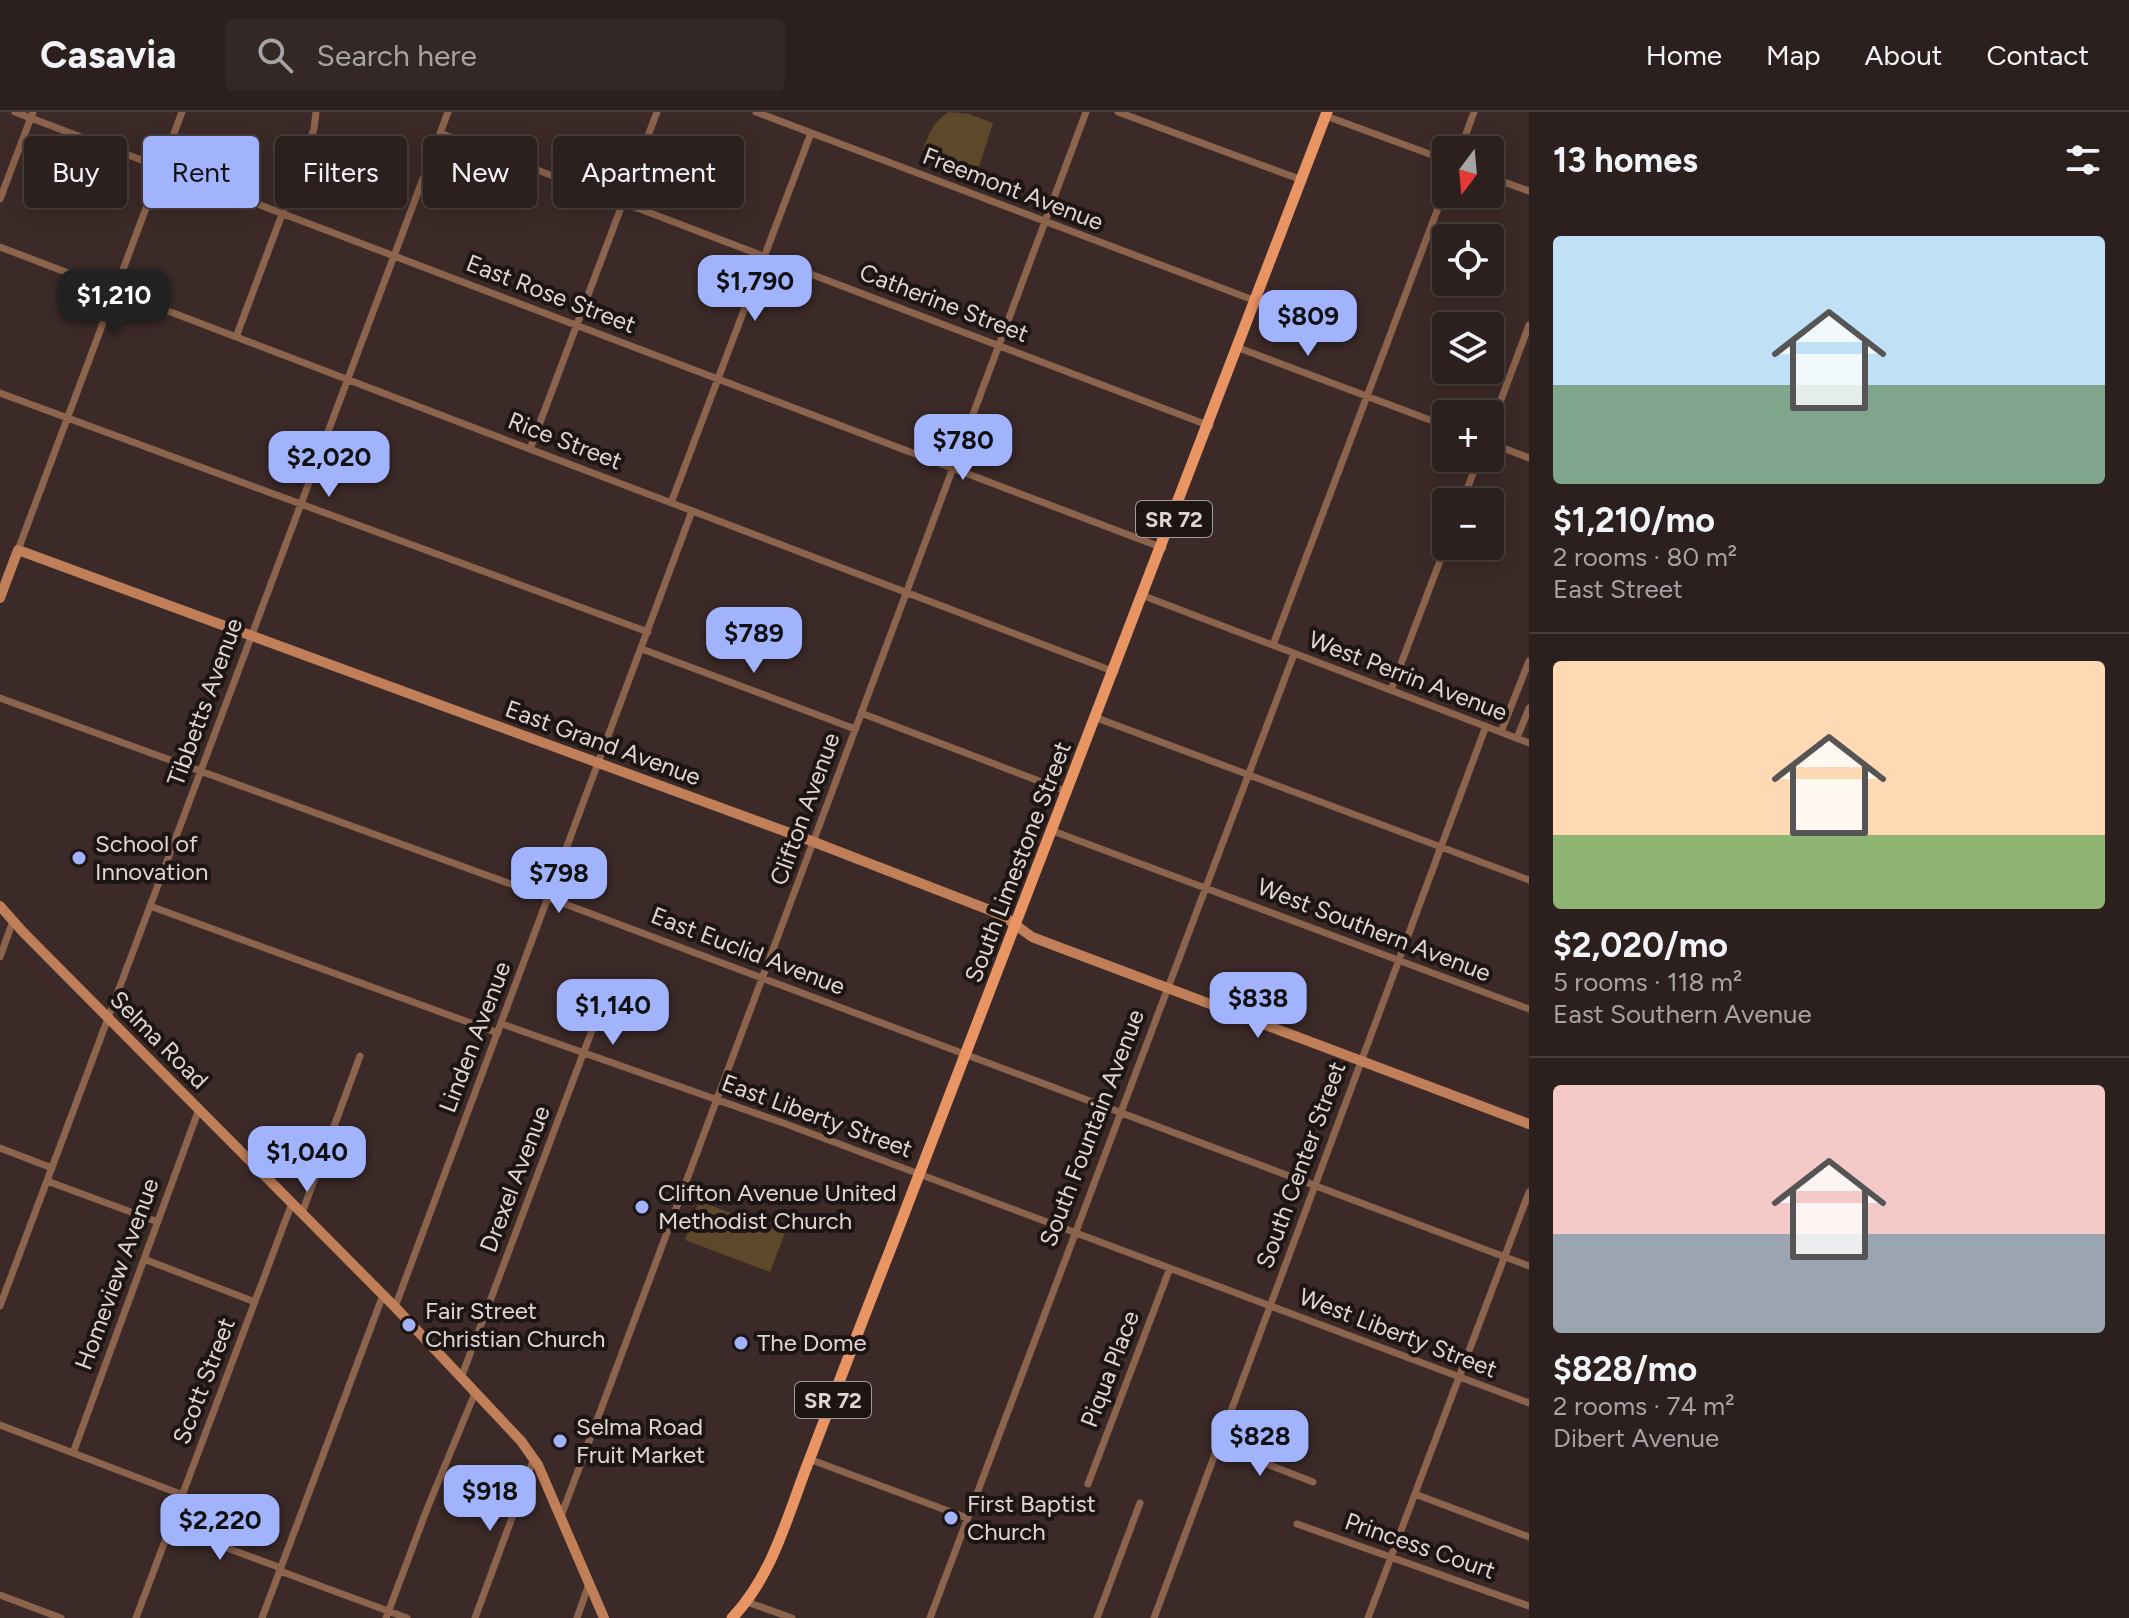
<!DOCTYPE html>
<html lang="en">
<head>
<meta charset="utf-8">
<style>
	:root { --surface:#2c201e; --page:#342827; --text:#f1f3f6; --muted:#a6a3a4; --line:#483e3c; --accent:#a1b3fd }
	body { margin:0; font-family:Figtree,sans-serif; background:var(--page); color:var(--text); height:100vh; display:flex; flex-direction:column; font-size:30px; white-space:nowrap }
	* { box-sizing:border-box; margin:0 }
	p { font-size:26px; color:var(--muted) }
	.icon { flex:none; width:44px; height:44px; fill:none; stroke:currentColor; stroke-width:2; stroke-linecap:round; stroke-linejoin:round }
	.map { position:relative; flex:1; overflow:hidden }
	.drawer { display:flex; flex-direction:column; background:var(--surface); width:600px }
	.drawer>* { flex:none }
	.hud { position:absolute; left:24px; top:24px; width:760px; height:72px; display:flex; gap:16px }
	.needle { width:52px; rotate:196deg }
	.buttons { position:absolute; left:1432px; top:24px; display:grid; gap:16px }
	.buttons a { display:grid; place-items:center; width:72px; height:72px; border-radius:8px; background:var(--surface); box-shadow:0 4px 20px #0003,0 0 0 2px var(--line); font-size:40px }
	.price { position:absolute; translate:-50% -68px; padding:0 18px; border-radius:16px; background:var(--accent); color:#111; font-size:26px; line-height:52px; filter:drop-shadow(0 2px 4px #0008) }
	.price::after { content:''; position:absolute; left:50%; top:48px; width:24px; height:18px; margin-left:-12px; background:inherit; clip-path:polygon(0 0,100% 0,50% 100%) }
	.price.current { background:#222; color:#fff }
	ul { padding:0; list-style:none }
	li { display:grid; align-content:center; gap:16px; height:424px; padding:0 24px }
	li+li { border-top:2px solid var(--line) }
	li span { display:grid; place-items:center; height:248px; border-radius:8px; color:#555 }
	li>.icon { margin-inline-start:auto }
	span .icon { width:144px; height:144px; fill:#fffc; stroke-width:1 }
	li b { font-size:34px }
	h2 { display:flex; justify-content:space-between; align-items:center; height:96px; padding:0 24px; font-size:34px }
	.tag { padding:0 28px; border-radius:8px; background:var(--surface); box-shadow:0 4px 20px #0003,0 0 0 2px var(--line); font-size:28px; line-height:72px }
	.tag.current { background:var(--accent); color:#111 }
	header { display:flex; align-items:center; gap:48px; box-sizing:border-box; height:112px; padding:0 40px; background:var(--surface); border-bottom:2px solid var(--line) }
	header strong { font-size:38px }
	nav { display:flex; gap:44px; margin-inline-start:auto; font-size:28px }
	.search { width:560px; height:72px; background:var(--page); display:flex; align-items:center; gap:20px; box-sizing:border-box; padding:0 28px; border-radius:8px; color:var(--muted); font-size:30px }
	main { display:flex; flex:1; min-height:0 }
	.map>svg:first-child { display:block }
</style>
</head>
<body>
<header>
<strong>Casavia</strong>
<div class="search"><svg class="icon" aria-label="search" viewBox="0 0 24 24"><circle cx="10" cy="10" r="6"/><path d="M15 15l6 6"/></svg>Search here</div>
<nav><a>Home</a><a>Map</a><a>About</a><a>Contact</a></nav>
</header>
<main>
<div class="map">
<svg width="1529" height="1506" viewBox="0 0 1529 1506">
	<rect width="100%" height="100%" fill="#3b2a28"/>
	<!-- green -->
	<path fill="#5e482a" d="M949,0l20,2 24,9 -15,47 -55,-20c6,-17 10,-28 26,-38z
		M699,1089l86,32 -15,39 -85,-32z"/>
	<g fill="none" stroke-linecap="round" stroke-linejoin="round">
		<!-- street -->
		<path stroke="#8c634c" stroke-width="7" d="M15,0l1148,436
			M756,0l500,189
			M1118,0l184,68
			M1326,4l120,44
			M440,21l770,293
			M1460,38l14,-38
			M1490,65l39,14
			M0,87l33,-87
			M0,135l1115,425
			M236,225l78,-208 2,-17
			M1239,236l207,78
			M0,281l648,239
			M1490,317l39,-104
			M1490,331l39,15
			M530,337l127,-337
			M1462,390l17,-44
			M671,391l140,-370
			M18,438l164,-438
			M1144,484l385,147
			M1273,533l173,-458
			M642,537l213,80
			M1391,578l55,-145
			M0,586l549,200 980,368
			M861,601l207,79
			M1097,606l432,162
			M1501,620l28,-71
			M1517,626l12,-30
			M1053,719l476,178
			M150,794l348,127
			M0,845l13,-36
			M502,912l284,100 743,279
			M0,1036l52,20
			M47,1069l111,41
			M302,1101l58,-157
			M144,1147l111,43
			M0,1194l448,-1194
			M395,1195l297,-796
			M461,1266l145,-385
			M0,1313l183,70
			M1218,1333l95,37
			M73,1341l126,-344
			M809,1347l158,59
			M1088,1372l82,-216
			M1415,1382l114,43
			M560,1407l526,-1407
			M1297,1412l232,82
			M171,1415l110,41
			M280,1459l127,47
			M0,1483l61,23
			M747,1490l45,16
			M136,1506l156,-415
			M262,1506l121,-323
			M386,1506l41,-109 48,-116
			M475,1506l59,-160
			M577,1506l12,-34
			M930,1506l364,-964
			M1097,1506l43,-115
			M1154,1506l332,-892
			M1368,1506l161,-426"/>
		<!-- secondary -->
		<path stroke="#c07f59" stroke-width="10" d="M0,486l18,-48 796,292 173,67 19,9 26,19 497,187
			M0,794l23,26 372,375 126,134 17,24 66,153"/>
		<!-- primary -->
		<path stroke="#e99463" stroke-width="11" d="M732,1506c42,-44 56,-105 78,-160 26,-68 52,-137 79,-205 148,-379 295,-759 438,-1141"/>
	</g>
	<!-- markers -->
	<g fill="#a1b3fd" stroke="#1d1514" stroke-width="3">
		<circle cx="79" cy="746" r="8"/>
		<circle cx="642" cy="1095" r="8"/>
		<circle cx="409" cy="1213" r="8"/>
		<circle cx="741" cy="1231" r="8"/>
		<circle cx="560" cy="1329" r="8"/>
		<circle cx="951" cy="1406" r="8"/>
	</g>
	<g text-anchor="middle" stroke-width="8" stroke-linejoin="round" paint-order="stroke">
		<!-- shield labels -->
		<g fill="#1d1514" stroke="#a69b9a" stroke-width="2">
			<rect x="1136" y="389" width="76" height="36" rx="6"/>
			<rect x="795" y="1270" width="76" height="36" rx="6"/>
		</g>
		<g font-size="22" font-weight="bold" fill="#e0d5d3">
			<text x="1174" y="415">SR 72</text>
			<text x="833" y="1296">SR 72</text>
		</g>
		<!-- street labels -->
		<g font-size="24" fill="#e0d5d3" stroke="#1d1514">
			<text transform="translate(1013 77) rotate(21)" y="8">Freemont Avenue</text>
			<text transform="translate(551 182) rotate(21)" y="8">East Rose Street</text>
			<text transform="translate(944 191) rotate(21)" y="8">Catherine Street</text>
			<text transform="translate(565 329) rotate(21)" y="8">Rice Street</text>
			<text transform="translate(1408 564) rotate(21)" y="8">West Perrin Avenue</text>
			<text transform="translate(205 590) rotate(-70)" y="8">Tibbetts Avenue</text>
			<text transform="translate(603 631) rotate(20)" y="8">East Grand Avenue</text>
			<text transform="translate(805 697) rotate(-70)" y="8">Clifton Avenue</text>
			<text transform="translate(1018 750) rotate(-69)" y="8">South Limestone Street</text>
			<text transform="translate(1374 818) rotate(21)" y="8">West Southern Avenue</text>
			<text transform="translate(748 839) rotate(21)" y="8">East Euclid Avenue</text>
			<text transform="translate(475 925) rotate(-69)" y="8">Linden Avenue</text>
			<text transform="translate(159 928) rotate(45)" y="8">Selma Road</text>
			<text transform="translate(817 1004) rotate(20)" y="8">East Liberty Street</text>
			<text transform="translate(1092 1016) rotate(-69)" y="8">South Fountain Avenue</text>
			<text transform="translate(1301 1053) rotate(-70)" y="8">South Center Street</text>
			<text transform="translate(515 1067) rotate(-69)" y="8">Drexel Avenue</text>
			<text transform="translate(117 1162) rotate(-70)" y="8">Homeview Avenue</text>
			<text transform="translate(1398 1221) rotate(21)" y="8">West Liberty Street</text>
			<text transform="translate(1110 1257) rotate(-69)" y="8">Piqua Place</text>
			<text transform="translate(204 1269) rotate(-69)" y="8">Scott Street</text>
			<text transform="translate(1420 1434) rotate(19)" y="8">Princess Court</text>
		</g>
		<!-- poi labels -->
		<g font-size="24" fill="#e0d5d3" stroke="#1d1514" text-anchor="start">
			<text x="95" y="740">School of<tspan x="95" dy="28">Innovation</tspan></text>
			<text x="658" y="1089">Clifton Avenue United<tspan x="658" dy="28">Methodist Church</tspan></text>
			<text x="425" y="1207">Fair Street<tspan x="425" dy="28">Christian Church</tspan></text>
			<text x="757" y="1239">The Dome</text>
			<text x="576" y="1323">Selma Road<tspan x="576" dy="28">Fruit Market</tspan></text>
			<text x="967" y="1400">First Baptist<tspan x="967" dy="28">Church</tspan></text>
		</g>
	</g>
</svg>
<div class="buttons">
<a><svg class="needle" viewBox="-14 -14 28 28"><path d="M0-13l5 13h-10z" fill="#e53935"/><path d="M0 13l5-13h-10z" fill="#a6a3a4"/></svg></a>
<a><svg class="icon" aria-label="locate" viewBox="0 0 24 24"><circle cx="12" cy="12" r="6"/><path d="M12 2v4M12 18v4M2 12h4M18 12h4"/></svg></a>
<a><svg class="icon" aria-label="layers" viewBox="0 0 24 24"><path d="M12 4l9 5-9 5-9-5zM3 14l9 5 9-5"/></svg></a>
<a>+</a>
<a>−</a>
</div>
<b class="price" style="left:755px;top:211px">$1,790</b>
<b class="price current" style="left:114px;top:225px">$1,210</b>
<b class="price" style="left:1308px;top:246px">$809</b>
<b class="price" style="left:963px;top:370px">$780</b>
<b class="price" style="left:329px;top:387px">$2,020</b>
<b class="price" style="left:754px;top:563px">$789</b>
<b class="price" style="left:559px;top:803px">$798</b>
<b class="price" style="left:1258px;top:928px">$838</b>
<b class="price" style="left:613px;top:935px">$1,140</b>
<b class="price" style="left:307px;top:1082px">$1,040</b>
<b class="price" style="left:1260px;top:1366px">$828</b>
<b class="price" style="left:490px;top:1421px">$918</b>
<b class="price" style="left:220px;top:1450px">$2,220</b>
<div class="hud">
<a class="tag">Buy</a>
<a class="tag current">Rent</a>
<a class="tag">Filters</a>
<a class="tag">New</a>
<a class="tag">Apartment</a>
</div>
</div>
<section class="drawer">
<h2>13 homes<svg class="icon" aria-label="filters" viewBox="0 0 24 24"><path d="M4 7h16M4 17h16"/><circle cx="9" cy="7" r="2"/><circle cx="15" cy="17" r="2"/></svg></h2>
<ul>
<li><span style="background:linear-gradient(#bfe0f5 60%,#7fa58c 0)"><svg class="icon" aria-label="home" viewBox="0 0 24 24"><path d="M3 11l9-7 9 7M6 9v11h12V9"/></svg></span><div><b>$1,210/mo</b><p>2 rooms · 80 m²</p><p>East Street</p></div></li>
<li><span style="background:linear-gradient(#ffd9b3 70%,#8fb573 0)"><svg class="icon" aria-label="home" viewBox="0 0 24 24"><path d="M3 11l9-7 9 7M6 9v11h12V9"/></svg></span><div><b>$2,020/mo</b><p>5 rooms · 118 m²</p><p>East Southern Avenue</p></div></li>
<li><span style="background:linear-gradient(#f6c9c9 60%,#9aa5b1 0)"><svg class="icon" aria-label="home" viewBox="0 0 24 24"><path d="M3 11l9-7 9 7M6 9v11h12V9"/></svg></span><div><b>$828/mo</b><p>2 rooms · 74 m²</p><p>Dibert Avenue</p></div></li>
</ul>
</section>
</main>
</body>
</html>
